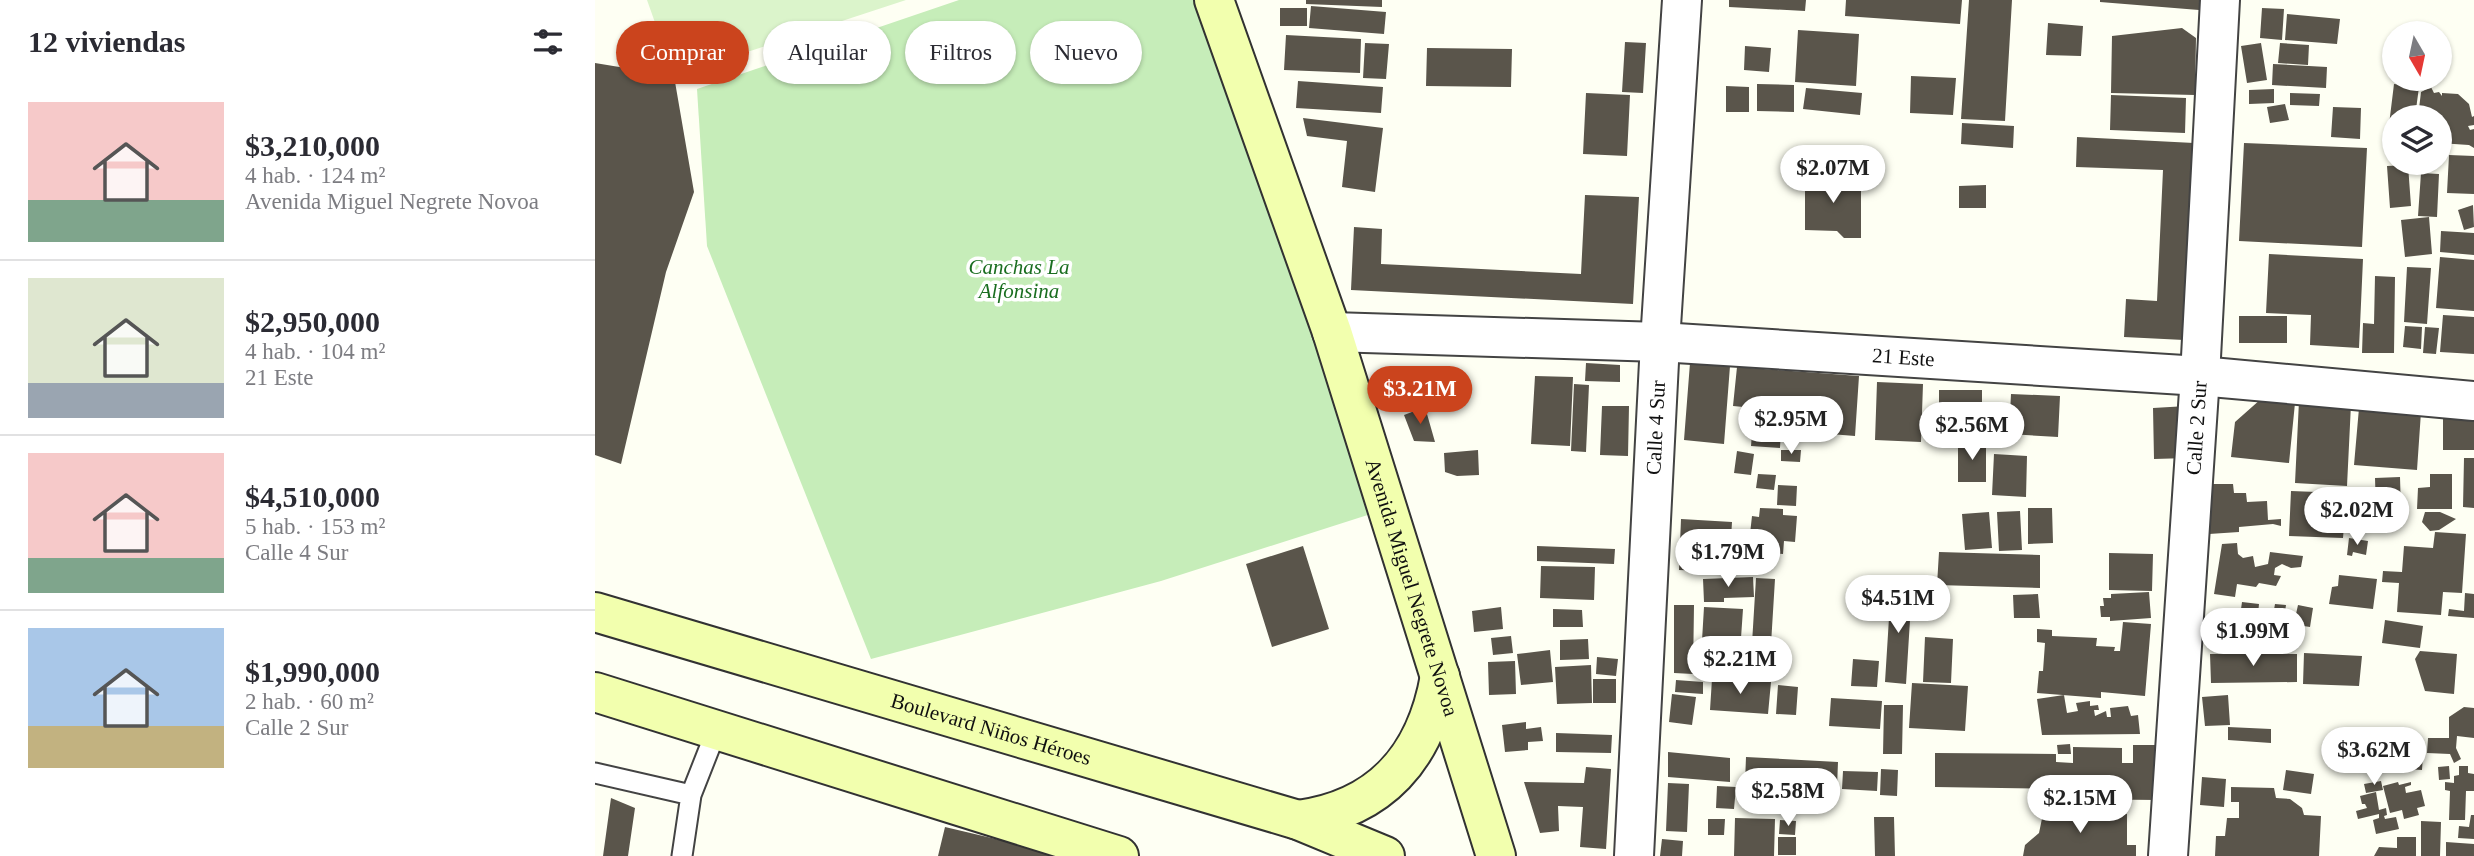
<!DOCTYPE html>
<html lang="es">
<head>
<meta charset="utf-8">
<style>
	:root { --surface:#fff; --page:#f7f7f7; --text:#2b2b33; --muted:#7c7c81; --line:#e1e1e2; --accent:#cb441d }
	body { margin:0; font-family:Georgia,serif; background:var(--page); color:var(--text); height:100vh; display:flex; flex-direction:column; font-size:26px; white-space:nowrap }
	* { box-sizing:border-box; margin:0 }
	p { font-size:23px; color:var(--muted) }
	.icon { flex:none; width:38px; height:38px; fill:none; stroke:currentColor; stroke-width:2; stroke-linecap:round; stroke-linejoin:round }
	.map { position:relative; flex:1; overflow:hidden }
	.side { display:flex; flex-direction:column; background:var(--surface); width:595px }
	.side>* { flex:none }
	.hud { position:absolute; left:21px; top:21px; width:665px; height:63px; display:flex; gap:14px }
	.needle { width:46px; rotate:171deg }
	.controls { position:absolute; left:1787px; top:21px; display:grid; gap:14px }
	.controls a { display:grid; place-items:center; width:70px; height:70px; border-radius:50%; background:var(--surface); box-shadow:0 2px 5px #0004; font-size:35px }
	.price { position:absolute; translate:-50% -60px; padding:0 16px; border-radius:24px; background:#fff; color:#222; font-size:23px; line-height:46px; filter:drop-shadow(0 2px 4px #0008) }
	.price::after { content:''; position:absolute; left:50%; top:42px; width:21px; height:16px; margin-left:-10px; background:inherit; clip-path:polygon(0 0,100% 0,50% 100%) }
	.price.selected { background:var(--accent); color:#fff }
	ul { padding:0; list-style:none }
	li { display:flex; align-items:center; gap:21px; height:175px; padding:0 28px }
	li+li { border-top:2px solid var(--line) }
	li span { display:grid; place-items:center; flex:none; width:196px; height:140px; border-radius:0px; color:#555 }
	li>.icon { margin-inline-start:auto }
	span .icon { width:84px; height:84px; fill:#fffc; stroke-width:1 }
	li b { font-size:30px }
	h2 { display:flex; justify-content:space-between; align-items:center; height:84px; padding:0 28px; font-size:30px }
	.pill { padding:0 24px; border-radius:32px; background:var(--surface); box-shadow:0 2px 5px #0004; font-size:24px; line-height:63px }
	.pill.selected { background:var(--accent); color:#fff }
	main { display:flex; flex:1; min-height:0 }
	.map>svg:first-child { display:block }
</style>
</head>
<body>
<main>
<section class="side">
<h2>12 viviendas<svg class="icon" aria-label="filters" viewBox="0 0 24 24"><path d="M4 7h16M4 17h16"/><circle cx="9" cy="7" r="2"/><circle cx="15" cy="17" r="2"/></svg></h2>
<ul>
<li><span style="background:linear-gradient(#f6c9c9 70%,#7fa58c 0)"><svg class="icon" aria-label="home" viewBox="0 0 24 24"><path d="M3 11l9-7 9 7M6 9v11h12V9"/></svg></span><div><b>$3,210,000</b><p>4 hab. · 124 m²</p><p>Avenida Miguel Negrete Novoa</p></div></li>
<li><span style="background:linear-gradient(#dfe7d0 75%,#9aa5b1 0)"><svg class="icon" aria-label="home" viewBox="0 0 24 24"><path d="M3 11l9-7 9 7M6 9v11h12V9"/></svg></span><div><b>$2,950,000</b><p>4 hab. · 104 m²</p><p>21 Este</p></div></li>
<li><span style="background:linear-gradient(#f6c9c9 75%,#7fa58c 0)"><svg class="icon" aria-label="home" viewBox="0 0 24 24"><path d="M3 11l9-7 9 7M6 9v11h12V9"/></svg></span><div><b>$4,510,000</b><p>5 hab. · 153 m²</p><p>Calle 4 Sur</p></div></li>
<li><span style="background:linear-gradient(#a9c7e8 70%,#c2b280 0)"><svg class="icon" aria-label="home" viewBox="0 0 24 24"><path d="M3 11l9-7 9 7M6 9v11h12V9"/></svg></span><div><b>$1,990,000</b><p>2 hab. · 60 m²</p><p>Calle 2 Sur</p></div></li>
</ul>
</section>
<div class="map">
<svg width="1879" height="856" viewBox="0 0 1879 856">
	<rect width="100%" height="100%" fill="#fefff3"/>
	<!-- green -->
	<path fill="#c6edb9" d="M364,0h266l152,512 -216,69 -290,78 -164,-413 -10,-157z"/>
	<!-- pitch -->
	<path fill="#dbf4cb" d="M52,0h259l-232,76z"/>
	<!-- building -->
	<path fill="#5a554b" d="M711,0h76v7l-76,-3z
		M1134,0h77l-1,11 -76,-4z
		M1251,0h116l-2,24 -115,-8z
		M1374,0h43l-7,121 -44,-2z
		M1505,0h100l-1,10 -99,-8z
		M716,6l75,6 -2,22 -75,-6z
		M685,8h27v18h-27z
		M1667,8l22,1 -2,31 -22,-2z
		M1692,14l53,5 -3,25 -52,-4z
		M1453,23l35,3 -2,30 -35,-1z
		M1587,28l14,10 -1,57 -84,-2 1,-57z
		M1203,30l61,4 -3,52 -61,-4z
		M691,35l75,4 -1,34 -76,-3z
		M1030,42l21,1 -3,50 -21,-1z
		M770,43l24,1 -3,35 -23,-1z
		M1666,43l6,37 -20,3 -6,-37z
		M1685,43l29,2 -1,20 -30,-2z
		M1150,46l26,2 -2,24 -25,-2z
		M832,48l85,1 -1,38 -85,-1z
		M0,63l79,13 20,116 -28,80 -45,192 -26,-9z
		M1678,64l54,3 -1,21 -54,-3z
		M1316,76l45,2 -3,37 -43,-2z
		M703,81l85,6 -2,26 -85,-5z
		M1162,84l37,1v27l-37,-1z
		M1799,84l25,3 -4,30h-21v25l-7,-1z
		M1131,86l23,1v25h-23z
		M1836,87l3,6 5,-1 3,4v-3l16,1 11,10 3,13 2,-1v9l-6,1 2,4 4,-1v19l-5,-3 -30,-2v-26h-21l3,-25z
		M1211,88l56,5 -2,22 -57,-6z
		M1679,89v14l-25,1v-14z
		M991,93l44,2 -3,61 -44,-2z
		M1695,93l30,1 -1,12 -29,-1z
		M1516,95l75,3 -1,35 -75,-3z
		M1690,104l4,16 -19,3 -3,-16z
		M1738,107l28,1 -1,31 -29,-2z
		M708,118l80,10 -8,64 -33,-5 5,-46 -40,-5z
		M1367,123l52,3 -1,22 -52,-4z
		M1482,137l117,6 -10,197 -60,-3 2,-38 31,2 6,-131 -87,-3z
		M1649,143l123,5 -5,99 -123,-6z
		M1268,149l3,23 -26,4 -4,-23z
		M1228,153l2,16 -13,1 -2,-15z
		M1854,155l25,1v38l-27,-1z
		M1813,165l3,41 -21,2 -3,-42z
		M1210,172l28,1v8h28v57h-17l-7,-7 -32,-1z
		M1826,173l18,1 -2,43 -19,-1z
		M1391,185v23h-27v-22z
		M990,195l54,2 -6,107 -282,-14 3,-63 28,2 -1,35 200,10z
		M1878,205l1,22 -10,3 -6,-20z
		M1834,217l3,37 -27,3 -4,-37z
		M1846,231l33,2v22l-34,-3z
		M1674,254l94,5 -4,89 -49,-3 1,-30 -45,-2z
		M1845,257l34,3v51l-38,-3z
		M1812,267l24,1 -4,56 -23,-2z
		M1780,276l20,1 -1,76h-32l1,-30 11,1z
		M1848,315l31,2v37l-34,-2z
		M1644,316h48v27h-48z
		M1810,326l17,1 -1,22 -18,-2z
		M1830,327l14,1 -3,26 -13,-1z
		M991,363l34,2v17l-35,-1z
		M1095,363l40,3 -6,78 -40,-4z
		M1142,367l122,9 -4,60 -74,-6 -1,18 -29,-2 3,-38 -21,-2z
		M940,376l38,1 -3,69 -39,-2z
		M1282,382l46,2 -2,58 -46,-2z
		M979,384l15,1 -3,67 -15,-1z
		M1344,390h43v44h-43z
		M1416,394l49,2 -2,41 -49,-3z
		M1666,399l34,4 -6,60 -58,-6 4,-35z
		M1704,401l52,3 -4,82 -52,-3z
		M1007,406h27l-1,50 -28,-1z
		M1592,406l1,52 -34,1 -1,-51z
		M830,407l10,35 -21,-1 -10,-26z
		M1764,408l62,4 -4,58 -63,-5z
		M1848,417h31v33h-31z
		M1363,441h28v41h-28z
		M883,450l1,25 -22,1 -12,-4 -1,-19z
		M1186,450h20l-1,12 -19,-1z
		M1142,451l17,3 -3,21 -17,-2z
		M1399,454l33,2 -1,41 -34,-2z
		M1869,458h10v50l-11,-1z
		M1163,474l18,1 -2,15 -18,-2z
		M1835,474h22v35h-35l1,-21 12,-1z
		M1805,477l1,34h-25l-1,-33z
		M1613,484h25l1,9h12l1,9 20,-1 1,19 13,-1v7l-8,-2 -34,3v5l-30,2z
		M1183,485l19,1 -1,20 -19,-1z
		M1696,491l51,2 8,10v23h-6l-1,12 -54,-2z
		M1165,508l23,1v6l14,1 -2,26 -11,-1 -1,13 -12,-1v5l-15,-1 1,-23h-7l2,-18 7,1z
		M1433,508h24l1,35 -25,1z
		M1425,511l2,39 -23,1 -2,-39z
		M1394,512l3,36 -27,2 -3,-36z
		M1830,512h15l16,7 -17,11 -9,1 -8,-9z
		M1086,519l51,3 -3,50 -50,-2z
		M1840,532l31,2 -4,59 -19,-1 -2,23 -44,-3 2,-29 -17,-1 1,-11 19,1 2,-26 29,2z
		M1754,538l19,3 -2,14 -13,-3 -1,4 -5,-1z
		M1642,543l1,11 5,4 10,-2 2,11 13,-3 2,-12 33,4 -2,11 -10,1 -9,-4 -7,4 -1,7 7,1 -5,10 -17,-3 -3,4 -19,-3 -2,13 -21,-3 8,-50z
		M708,546l26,83 -57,18 -26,-83z
		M942,546l78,3 -1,15 -77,-3z
		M1344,552l101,3v33l-103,-3z
		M1514,553l44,1 -1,37 -43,-1z
		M946,566l54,1 -1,33 -54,-2z
		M1744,575l38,4 -4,30 -44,-5 3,-17 6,-1z
		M1158,577l1,20 -30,1v4h-20l-1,-23z
		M1161,578l19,1 -6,98 -19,-1z
		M1296,586l21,2 -6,96 -21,-2z
		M1554,592l2,26 -41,3v-4h-9l-1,-11h4l-1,-8h8v-4z
		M1870,593l9,1v24l-26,-2 1,-7 15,2z
		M1443,594l2,24h-26l-1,-23z
		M1647,602l17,2 -1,10 -9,-1 -1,3 6,1 -3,30 -42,-5 4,-29 27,3z
		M1680,604l11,1 -1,7 11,2 2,-9 15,3 -3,19 -38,-6z
		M1079,605h20l-1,69 -19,-1z
		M906,607l2,22 -29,3 -2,-21z
		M1109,607l39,2 -2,29 -17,-1 -10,8 -2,29h-12z
		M958,609l29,1 1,17h-30z
		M1790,620l38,6 -3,22 -38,-5z
		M1528,622l28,2 -6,72 -44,-4v6l-64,-5 2,-22h4l2,-28 -8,-1v-13l15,1v6l45,2 -1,8 19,1 -1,4h6z
		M916,636l2,17 -20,2 -2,-17z
		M1330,637l28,2 -2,44 -28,-1z
		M993,639l1,20 -29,1v-20z
		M955,650l3,32 -32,3 -4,-31z
		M1825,651l37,3 -3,40 -29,-3 -10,-32z
		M1709,653l58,3 -3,30 -56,-2z
		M1615,654h87v28l-86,1z
		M1002,657l21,2 -2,17 -20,-2z
		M1258,659l26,2 -2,26 -26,-1z
		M920,661l1,33 -27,1 -1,-33z
		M996,665l1,38 -35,1 -2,-37z
		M998,679h23v24h-23z
		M1117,679l59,3 -3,32 -58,-4z
		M1081,680l27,2v12l-28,-2z
		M1317,683l56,3 -3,45 -56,-3z
		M1183,685l20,2 -2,28 -20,-1z
		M1077,694l24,3 -4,28 -23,-3z
		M1469,695l3,18 11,-2 -2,-8 14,-2v5l8,-1 1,5h-5l1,6 11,-5 1,6h4l-1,-9 18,-2 3,10 7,-1 2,19 -98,1 -5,-36z
		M1633,695l2,30 -25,1 -3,-29z
		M1236,698l51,3 -2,28 -51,-3z
		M1289,705h19l-1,49h-19z
		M1869,707l10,1v30l-17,-2 -1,12 5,11 -7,4 -4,-9 -23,-1 1,-15h21v-21z
		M931,722v7l15,-2 2,14 -15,1v8l-23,2 -3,-27z
		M1633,727l43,2v14l-43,-3z
		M961,733l56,2 -1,18 -55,-1z
		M1750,737l79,4 -2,29 -79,-5z
		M1475,744l1,10h-13l-1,-9z
		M1538,745h24v55l-94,-1 1,-10 -129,-2v-34l121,1v8l17,1v-16l49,1v15h11z
		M1073,752l62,6v24l-62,-5z
		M1151,757l92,5 -1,25 -92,-4z
		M1854,766l1,13 -11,1 -1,-13z
		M1864,766h9v7l6,1v17h-8l-1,29h-16l1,-29 -5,-1v-8l9,1v-7l5,-1z
		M991,767l25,2 -5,80 -26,-2 3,-40 -25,-1 1,25 -19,2 -16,-51 60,1z
		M1286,769l17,1 -1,26 -17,-1z
		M1691,770l28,4 -3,20 -28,-4z
		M1248,771l35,1 -1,19 -35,-2z
		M1607,777l24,2 -2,28 -24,-2z
		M1786,781l2,9 -17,3 -2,-9z
		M1803,782l1,3 12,-3v3l-6,2 1,6 15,-3 4,16 -8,2 2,7 -15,4 -2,-9 -12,3 -7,-27z
		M1073,783l21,1 -2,48 -21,-1z
		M1152,785l57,3 -1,22 -57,-2z
		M1122,786l19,1 -2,22 -18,-1z
		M1636,787l43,1 2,10 14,1 12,9 2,7 17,1 -2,40h-104l1,-20h9l2,-18h12v-16h-8z
		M1781,792l3,18 7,-2 1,7 -3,1 1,3 11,-2 3,12 -23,5 -3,-14 6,-2v-4l-21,5 -2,-8 11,-3 -2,-4h-3l-2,-8z
		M16,798l24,10 -7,48h-25z
		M1450,804l37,6 4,10 7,-7 34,1v31h9v11h-113l2,-11 14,-12z
		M1876,815h3v24l-16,-1 1,-12 10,1z
		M1279,817h20l1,39h-20z
		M1140,818l40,1 -1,37h-40z
		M1113,819h17l-1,16h-16z
		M1185,820l16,1 -1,14 -16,-1z
		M1826,821l20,1 -1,34h-19z
		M350,827l118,28v1h-125z
		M1183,837h18v18h-18z
		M1802,837h19v19h-42l5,-9 18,1z
		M1067,839l21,2 -1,15h-22z
		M1851,842l28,2v12h-28z"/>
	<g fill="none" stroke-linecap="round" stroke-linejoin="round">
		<defs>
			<path id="service" d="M0,773l96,22
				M87,856l9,-61 26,-66"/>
			<g id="minor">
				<path id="s1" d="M737,332l328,10 540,34 274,25"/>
				<path id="s2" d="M1039,856l26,-514 22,-342"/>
				<path id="s3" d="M1573,856l32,-480 20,-376"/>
			</g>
			<g id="secondary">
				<path id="s4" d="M619,0l118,332 164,524"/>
				<path id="s5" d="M0,612l703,208 87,36"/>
				<path d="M0,692l524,164"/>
				<path d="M703,820c83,-11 128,-63 142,-144"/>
			</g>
		</defs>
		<!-- service casing -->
		<use href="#service" stroke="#434343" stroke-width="23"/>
		<!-- minor casing -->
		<use href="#minor" stroke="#434343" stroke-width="42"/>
		<!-- secondary casing -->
		<use href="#secondary" stroke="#323232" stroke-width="42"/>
		<!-- service -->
		<use href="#service" stroke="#fff" stroke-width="19"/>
		<!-- minor -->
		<use href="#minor" stroke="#fff" stroke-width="38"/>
		<!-- secondary -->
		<use href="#secondary" stroke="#f2ffae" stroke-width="38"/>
	</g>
	<g text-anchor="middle" stroke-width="7" stroke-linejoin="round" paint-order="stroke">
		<!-- park labels -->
		<g font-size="21" font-style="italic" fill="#1a6e20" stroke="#fff">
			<text x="424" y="274">Canchas La<tspan x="424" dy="24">Alfonsina</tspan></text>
		</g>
		<!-- street labels -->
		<g font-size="21" fill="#101010" stroke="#fff">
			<text dy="7" stroke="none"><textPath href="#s1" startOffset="572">21 Este</textPath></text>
			<text dy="7" stroke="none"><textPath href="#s2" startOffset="429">Calle 4 Sur</textPath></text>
			<text dy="7" stroke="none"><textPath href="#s3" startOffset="429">Calle 2 Sur</textPath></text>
			<text dy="7" stroke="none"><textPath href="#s4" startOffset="620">Avenida Miguel Negrete Novoa</textPath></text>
			<text dy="7" stroke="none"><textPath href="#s5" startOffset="413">Boulevard Niños Héroes</textPath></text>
		</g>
	</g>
</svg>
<div class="controls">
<a><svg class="needle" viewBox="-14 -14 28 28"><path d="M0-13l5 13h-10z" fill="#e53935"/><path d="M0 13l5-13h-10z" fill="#7c7c81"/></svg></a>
<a><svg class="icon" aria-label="layers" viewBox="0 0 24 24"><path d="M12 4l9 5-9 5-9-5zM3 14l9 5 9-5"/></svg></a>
</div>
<b class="price" style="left:1238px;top:205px">$2.07M</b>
<b class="price selected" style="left:825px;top:426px">$3.21M</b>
<b class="price" style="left:1196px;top:456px">$2.95M</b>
<b class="price" style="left:1377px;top:462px">$2.56M</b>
<b class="price" style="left:1762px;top:547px">$2.02M</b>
<b class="price" style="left:1133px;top:589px">$1.79M</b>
<b class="price" style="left:1303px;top:635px">$4.51M</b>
<b class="price" style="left:1658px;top:668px">$1.99M</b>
<b class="price" style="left:1145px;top:696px">$2.21M</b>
<b class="price" style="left:1779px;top:787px">$3.62M</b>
<b class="price" style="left:1193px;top:828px">$2.58M</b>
<b class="price" style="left:1485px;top:835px">$2.15M</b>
<div class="hud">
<a class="pill selected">Comprar</a>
<a class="pill">Alquilar</a>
<a class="pill">Filtros</a>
<a class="pill">Nuevo</a>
</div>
</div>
</main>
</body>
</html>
